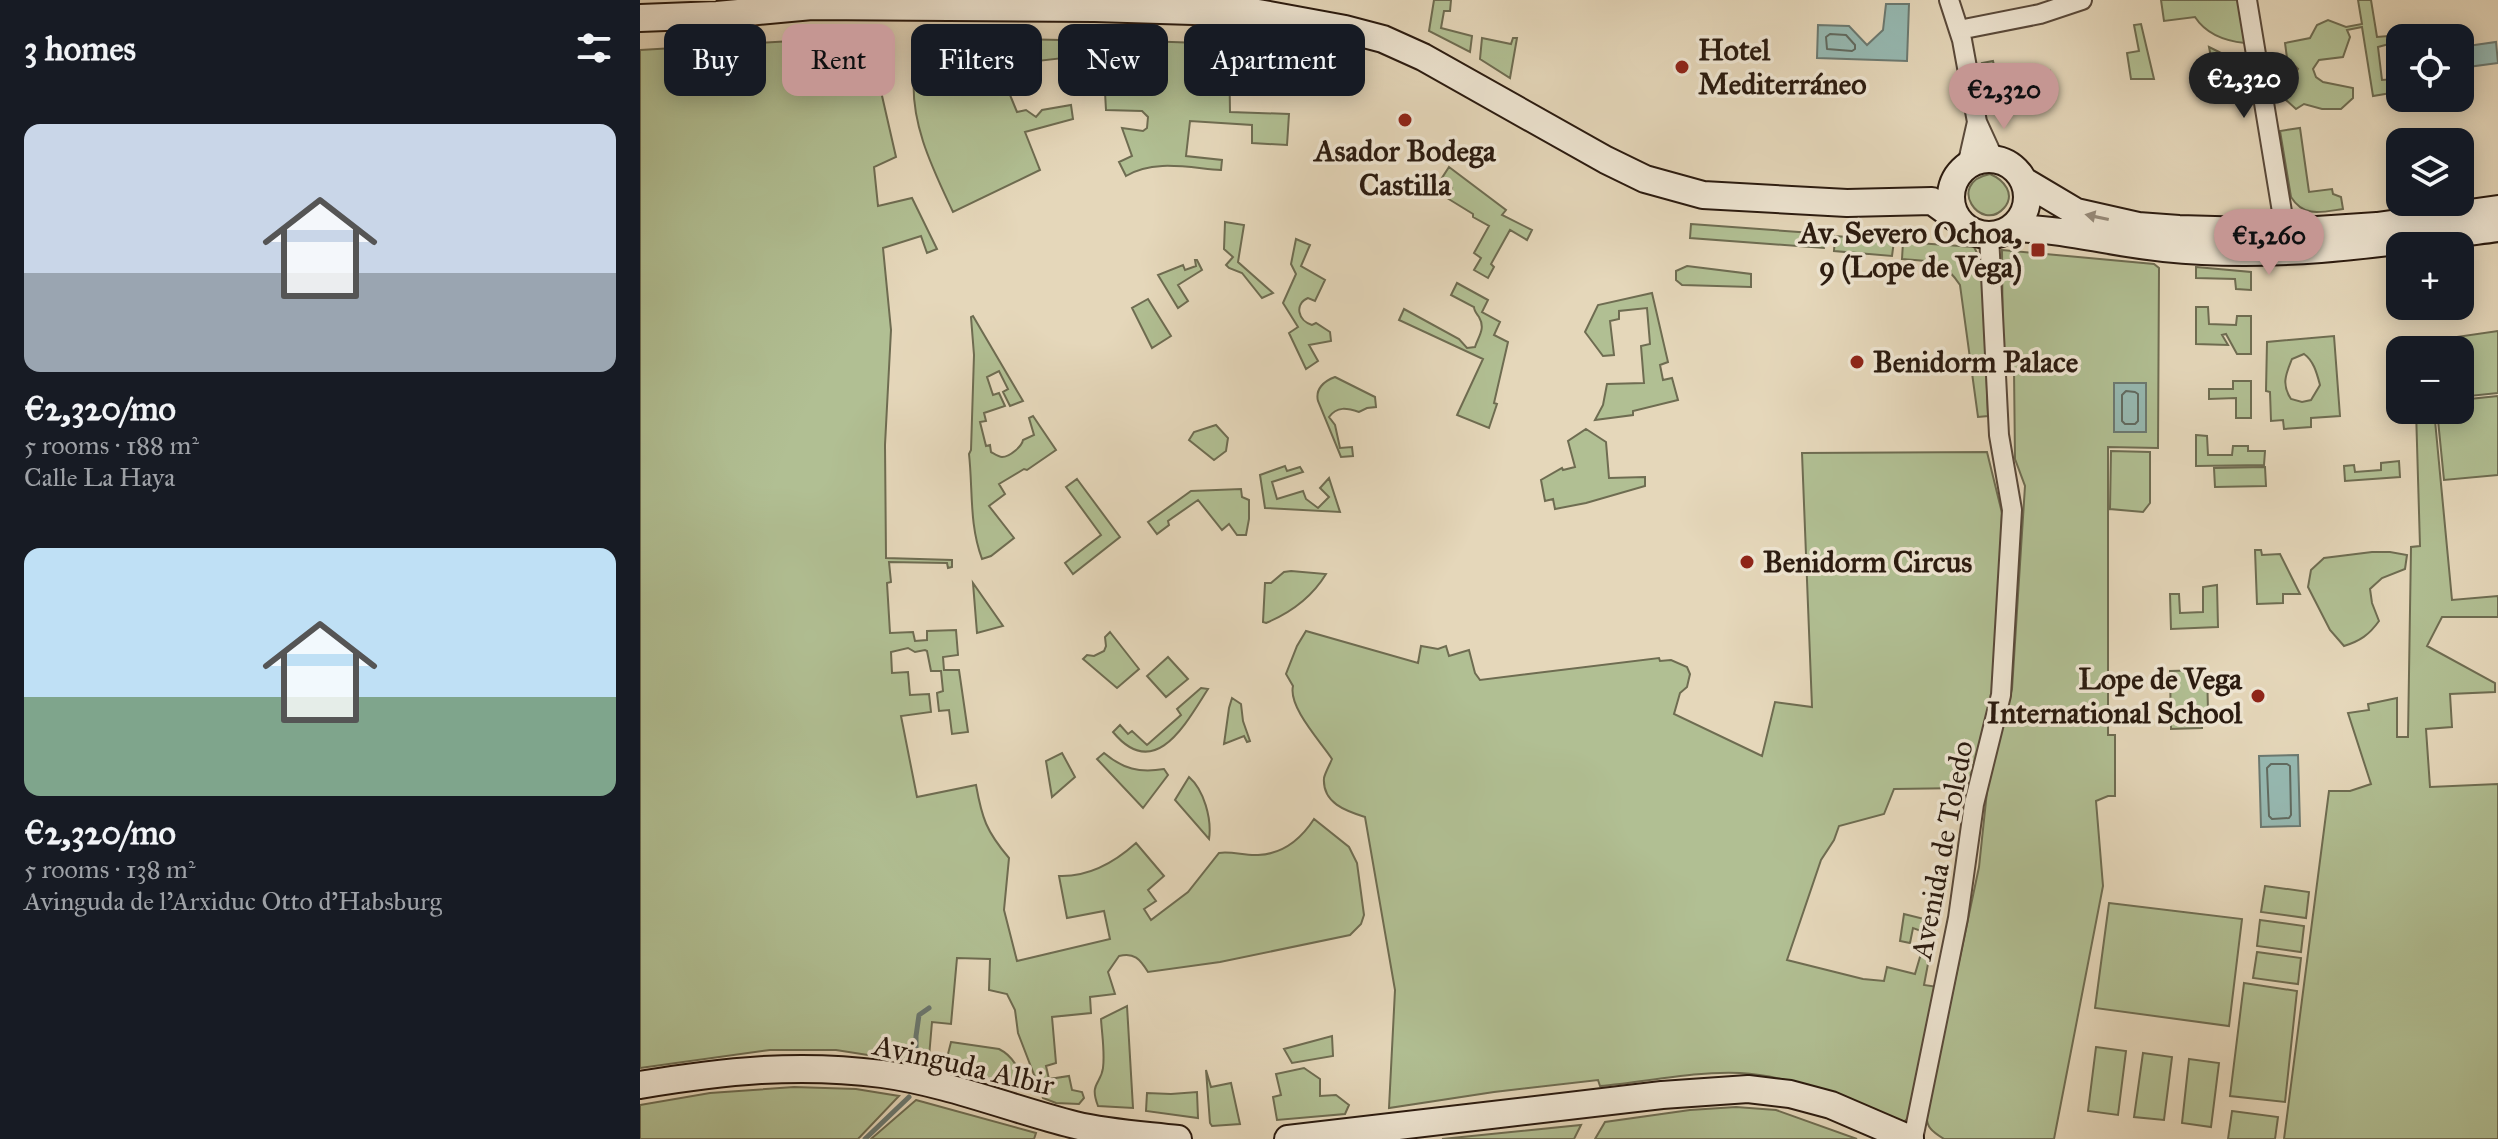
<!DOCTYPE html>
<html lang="en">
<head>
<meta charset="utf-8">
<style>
	:root { --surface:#171b24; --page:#20242c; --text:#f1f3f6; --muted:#9ea1a6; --accent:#c59692 }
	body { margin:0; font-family:"IM FELL Great Primer",serif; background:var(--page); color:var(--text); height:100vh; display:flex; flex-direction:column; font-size:30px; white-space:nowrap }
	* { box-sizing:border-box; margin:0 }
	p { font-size:26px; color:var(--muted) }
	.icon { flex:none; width:44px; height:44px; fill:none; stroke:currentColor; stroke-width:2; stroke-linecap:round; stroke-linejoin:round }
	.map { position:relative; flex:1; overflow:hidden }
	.side { display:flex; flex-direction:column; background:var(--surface); width:640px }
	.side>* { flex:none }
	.hud { position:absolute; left:24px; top:24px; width:760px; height:72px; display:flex; gap:16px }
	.buttons { position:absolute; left:1746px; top:24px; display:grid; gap:16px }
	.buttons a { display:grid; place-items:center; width:88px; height:88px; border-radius:16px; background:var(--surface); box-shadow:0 4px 20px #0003; font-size:40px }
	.price { position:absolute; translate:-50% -68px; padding:0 18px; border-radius:28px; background:var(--accent); color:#111; font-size:26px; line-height:52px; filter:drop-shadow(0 2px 4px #0008) }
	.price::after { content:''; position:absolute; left:50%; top:48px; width:24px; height:18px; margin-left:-12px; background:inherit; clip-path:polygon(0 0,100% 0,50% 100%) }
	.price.current { background:#222; color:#fff }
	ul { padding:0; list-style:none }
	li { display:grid; align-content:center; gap:16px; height:424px; padding:0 24px }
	li span { display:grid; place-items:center; height:248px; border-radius:16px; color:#555 }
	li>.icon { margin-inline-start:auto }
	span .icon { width:144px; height:144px; fill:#fffc; stroke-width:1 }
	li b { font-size:34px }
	h2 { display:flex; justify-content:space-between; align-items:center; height:96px; padding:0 24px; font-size:34px }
	.tag { padding:0 28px; border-radius:16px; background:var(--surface); box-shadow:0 4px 20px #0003; font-size:28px; line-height:72px }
	.tag.current { background:var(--accent); color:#111 }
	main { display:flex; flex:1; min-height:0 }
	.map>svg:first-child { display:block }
</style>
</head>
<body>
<main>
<section class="side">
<h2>3 homes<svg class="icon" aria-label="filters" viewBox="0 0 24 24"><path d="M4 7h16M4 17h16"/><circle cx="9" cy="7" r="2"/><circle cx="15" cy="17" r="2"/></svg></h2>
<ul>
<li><span style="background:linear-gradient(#c9d6e8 60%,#9aa5b1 0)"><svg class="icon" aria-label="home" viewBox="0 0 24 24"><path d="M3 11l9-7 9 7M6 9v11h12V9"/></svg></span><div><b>€2,320/mo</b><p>5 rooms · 188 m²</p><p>Calle La Haya</p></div></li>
<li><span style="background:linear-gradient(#bfe0f5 60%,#7fa58c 0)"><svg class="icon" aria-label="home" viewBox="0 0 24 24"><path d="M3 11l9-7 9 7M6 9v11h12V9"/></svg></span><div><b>€2,320/mo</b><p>5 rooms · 138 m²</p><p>Avinguda de l'Arxiduc Otto d'Habsburg</p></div></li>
</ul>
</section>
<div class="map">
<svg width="1858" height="1139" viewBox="0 0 1858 1139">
	<rect width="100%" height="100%" fill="#e5d7ba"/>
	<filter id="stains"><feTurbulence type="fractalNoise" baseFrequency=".0025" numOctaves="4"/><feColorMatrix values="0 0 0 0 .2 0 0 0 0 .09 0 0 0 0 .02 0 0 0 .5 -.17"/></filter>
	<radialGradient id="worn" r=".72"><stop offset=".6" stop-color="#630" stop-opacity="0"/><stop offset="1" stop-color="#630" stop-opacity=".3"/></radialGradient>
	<!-- green -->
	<path fill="#b1bf93" stroke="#6e6c51" stroke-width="2" fill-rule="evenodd" d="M794,0h17l-1,11h-6l-3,17 31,8 -2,16 -41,-21z
		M1521,0h77l7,43c-20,-2 -39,-9 -50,-26l-31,4z
		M1718,0h13l6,37 11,-1 1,8 -11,3 4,33 13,-1 2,13 -24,4 -11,-69 -15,3 3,7 -7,20 -24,3 -6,9 3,8 7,5 30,6v10l-12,11h-19l-18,-5 -8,5 -10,-9 2,-16 10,-15 -11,-11 -2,-15 25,-5 7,-13 11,-5 18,7 16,-3z
		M1501,24l13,55h-23l-4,-26 12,-2 -5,-26z
		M222,37l12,1 6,49 16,70 -22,10 4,39 34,-8 25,51 -10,4 -6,-17 -38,12 8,82 -6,115 1,113 66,2v7l-4,1 -1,-5 -58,-1 2,20 -4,1 3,50 23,-1 2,9 12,-1v-9l29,-1 2,25 -15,2 1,13h15l9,62 -16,2 -3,-24 -10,1 -2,-18 6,-2 -2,-20h-10l-4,-20 -2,-1 -10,2 -7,-4 -17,4 1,21 16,-1 2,23 19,-1 2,18 -30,4 16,81 59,-12c6,33 10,46 33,73l-5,52 13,51 93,-22 -6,-28 -37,7 -8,-42c30,1 56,-14 77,-33l28,33 -16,14 8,11 -12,8 7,11 37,-28 31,-39c13,-2 26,3 39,2 24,-1 43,-16 56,-36l35,28 8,16 7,52 -3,9 -11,11 -130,27 -72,10c-8,-13 -14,-20 -29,-16l-11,16 7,22 -25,3 1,16 -39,4 4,46 -10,3 3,13 20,-3 3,14 10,2 2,6 -5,6 -23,-1 -13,-5 -25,-65 -3,-23 -8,-16 -18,-4 1,-31 -33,-1 -6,66 -19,-2 -3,35 -23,4 -70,-11h-66l-130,18v-1018z
		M280,38l67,1 30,73 9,-2 10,7 6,-7 29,-5 2,14 -48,13 15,38 -87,42c-20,-43 -43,-88 -39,-137 1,-12 4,-24 6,-37z
		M842,38l29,6 2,-6h4l-7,40 -30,-19z
		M370,39l51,1 3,18 -44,5z
		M503,41l86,3 1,68 59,2 -2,31 -35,-2v-18l-62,-4 -4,35 36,4 -1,10c-31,-2 -67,-11 -95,6l-7,-14 13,-6 -10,-28 21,3 4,-3 1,-11 -6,-6 -36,-1 -3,-53h13v-15z
		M1569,47l14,7 19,1 6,10 3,23 -33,5z
		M1353,61l3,13 33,-6 1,7 20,-4 1,9 -64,2 -5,-19z
		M1660,128l9,64 23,-3 1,5 8,3 2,12c-21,3 -39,9 -52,-12l-11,-66z
		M809,167l57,43 -4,5 30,15 -5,10 -17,-10 -19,34 3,3 -6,11 -14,-8 7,-12 -7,-5 15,-27 -16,-9v-3l-26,-16 5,-10 -12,-7z
		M1350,174c14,6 26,20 14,34 -23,26 -59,-25 -14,-34z
		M585,222l19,3 -6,37 35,31 -11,5 -20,-25 -13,-5 -3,-3 7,-8 -9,-8z
		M1051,224l135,10 -2,14 -134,-10z
		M1195,236l59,5 -2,15 -58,-5z
		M656,239l14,6 -9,21 24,14 -10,21 -7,-3c-14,6 -10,23 4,27l4,-2 14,9 1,9 -22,4 9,16 -12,8 -17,-36 9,-6 -15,-24 13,-29 -5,-10z
		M1263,242l71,5 8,16 6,153 -10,1 -18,-132c-18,-27 -27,-23 -58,-26z
		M1362,250l152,14 5,4 -1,180 -50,-1v288h7v61h-7l-12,5 7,85 -49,253h-110c-11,-7 -19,-12 -17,-26l52,-246 9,-85 24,-93 13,-203 -10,-27 -1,-89h-11z
		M555,260h2l5,10 -24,15 10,16 -10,7 -20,-33 25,-10 2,5 11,-4z
		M1047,266l64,8v13l-69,-2 -6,-5v-9z
		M1556,267l55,5v18l-15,-1 -1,-10 -39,-1z
		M817,283l31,17 -6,12 18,10 -6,13 14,7 -14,61 3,1 -8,24 -32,-13 26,-56 -84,-39 5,-11 55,30 8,9 8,-1c3,-10 11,-18 4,-30 -2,-3 -5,-6 -5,-10l-23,-12z
		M1012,293l16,69 -8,3 3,15 9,-2 6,22 -45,11v4l-38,5 8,-15 4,-21 37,-1 -3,-37 9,-2 -3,-36 -28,3v8l-9,2 4,34 -11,1 -18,-24 13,-27z
		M508,299l23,37 -19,12 -20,-40z
		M1556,307h12l1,17 27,1 1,-9h14v38h-14l-11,-20 -4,1 6,10 -32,-1z
		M333,316l50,85 -13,5 -7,-14 5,-3 -9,-18 -12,6 6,18 6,-2 6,13 -21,7 2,8 -6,1 6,24 4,-1 1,7c2,1 8,5 11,5 8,0 20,-11 21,-17l11,-5 -5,-17 4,-2 23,34 -29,20 -3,-1 -25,15 6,10 -16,12 25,32 -23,18 -9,3c-13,-35 -9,-69 -13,-105l2,-4 3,-95 -3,-38z
		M1858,331v62l-38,4v-47h-45v-7z
		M1694,336l6,80 -29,2v9l-27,2 -1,-9 -12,1 -1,-29 -4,-1 1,-49zM1664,354c10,7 13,20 16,31l-9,15 -9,2 -11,-3c-10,-15 -5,-25 1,-40z
		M695,377l40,20 1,10 -9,1 -8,4c-12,-4 -22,-6 -30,5l6,8 5,23 12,-1 1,9 -12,1 -23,-56c-3,-12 6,-20 17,-24z
		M1593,381h18v37h-15v-20l-27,1v-10h24z
		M1858,396v79l-54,5 -7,-70h23v-10z
		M1776,410h18l18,190 46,-4v21h-56l-15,29 68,37v9l-45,2 2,33 -26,2 4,58 68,-3v355h-214l45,-348h21l21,-7 -23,-71 21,-3 -1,-6 29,-6v39h11l3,-190 9,-1z
		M576,425l12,13 -2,13 -12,9 -25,-20 5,-8z
		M946,429l20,13 3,36 36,-1v9l-59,17 -31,6 -2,-10 -8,2 -4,-21 21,-12 1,2 12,-3 -7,-26z
		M1556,435l11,1 1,19h24l1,-9h15v5h17l-1,14 -68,1z
		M1471,451l39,1v51l-7,9 -33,-3z
		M1347,452l15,61 -5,161 -27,108 -6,6 -70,1 -10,25 -45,12 -5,14 -13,20 -34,100 76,19 21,2 3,-14 28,7 12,-41 -14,-5 -3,15 -10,-2 4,-27 32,8 -12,63 14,2 -29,130 -6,6c-52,-20 -106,-47 -163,-50 -47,-2 -94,9 -140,13l-2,-6 -104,12 -105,16 6,-118 -30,-173c-19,-6 -43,-14 -41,-39 1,-5 6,-14 8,-19 -11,-17 -44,-52 -39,-73l-7,-12 11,-28 9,-15 112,32 3,-17 17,3 8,-3 3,10 20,-6 6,23 5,7 179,-22 1,3 11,-1 16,7 3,7 -3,13 -7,6 -6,21 88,42 13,-54 37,5 -10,-254z
		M1759,461l1,16 -55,4 -1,-15 10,-1 1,7 26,-2v-7z
		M645,466l2,5 13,-4 3,5 -31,10 5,17 26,-8 3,8 12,9 11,-11 -9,-9 9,-10 11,34 -75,-4 -5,-33z
		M1625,467l1,19 -51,1 -1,-19z
		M437,479l43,58 -47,37 -8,-11 36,-28 -35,-48z
		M601,489l1,8 7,3v19l-3,16h-9l-8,-11 -7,6 -24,-30 -30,21 1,4 -12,9 -9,-12 43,-31z
		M1615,550h6l1,5 18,-1 20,40h-17v9l-26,1z
		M1732,552h18l17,3 -2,14 -23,9 -12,11 2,14 7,18c-10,14 -19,20 -35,25l-14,-16 -22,-43 3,-17 13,-12z
		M651,571l35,3c-14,23 -36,39 -60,49l-3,-1 2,-39h6l13,-11z
		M333,583l30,43 -26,7z
		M1577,585l1,42 -47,2 -1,-35h9l1,19 23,-1v-25z
		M470,632l29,37 -22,19 -34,-29 4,-4 7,1 10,-5 2,-5 -1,-9z
		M528,657l20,22 -22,18 -19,-21z
		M1567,670l1,41h-6v17l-31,1 -1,-58z
		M561,688l7,1c-22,34 -53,94 -95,43l7,-7 8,9 4,-3 15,14 34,-30 -4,-6z
		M592,698l9,6 2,17 7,20 -3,1 -3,-6 -20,8 5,-36z
		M422,753l13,24 -23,20 -6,-36z
		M464,753c19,16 35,20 60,16l4,6 -25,33 -46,-49z
		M549,777c15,13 23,42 20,62l-34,-39z
		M1625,886l44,6 -3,26 -45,-6z
		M1469,903l133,16 -13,107 -134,-18z
		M1620,920l44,6 -3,26 -44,-6z
		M1617,952l44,6 -3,26 -45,-6z
		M1604,983l53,8 -12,111 -55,-6z
		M487,1006l6,102 -35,-2c-9,-23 3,-22 5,-38 2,-16 -1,-33 -2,-49z
		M692,1036l1,20 -41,7 -8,-14z
		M311,1042l48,7c14,7 20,20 25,34l-6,6 -72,-27z
		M1456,1047l30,4 -8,64 -30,-4z
		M1503,1053l29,4 -8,63 -30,-3z
		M1549,1059l30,4 -8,64 -29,-4z
		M664,1068l16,11v17l16,-1 13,10 -4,9 -68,6 -4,-23 8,-2 -5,-21z
		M566,1070l5,17 20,-4 9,41 -28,2 -2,-3z
		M154,1087l62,2 43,7 -41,43h-218v-34l70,-12z
		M557,1092l1,26 -52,-7 1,-18 24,1z
		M276,1100l120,33 -2,6h-163z
		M1096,1107l40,3 81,29h-262l10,-17 85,-12z
		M1592,1111l46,6 -3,22h-47z
		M941,1125l-7,14h-132z"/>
	<!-- water -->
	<path fill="#96b9b2" stroke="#6b7971" stroke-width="2" d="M1246,4h23l-2,57 -90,-3 1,-33 31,1 18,19 16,-15z
		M1856,42l2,21 -38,5v-21z
		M1474,383h32v49h-32z
		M1658,755l2,71 -39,1 -2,-71z"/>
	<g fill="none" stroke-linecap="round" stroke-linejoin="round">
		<!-- shore -->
		<path stroke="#606a60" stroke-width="2" d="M1190,34l16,1 9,10v4l-3,2 -25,-2 -1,-12z
			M1486,391l9,1 3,2v27l-3,3h-10l-3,-3v-26z
			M1631,764h16l3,2 1,49 -2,3 -17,1 -3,-3 -2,-48z"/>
		<!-- stream -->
		<path stroke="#6b7971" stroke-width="5" d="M276,1060v-24l3,-21 10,-7
			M225,1139l44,-42"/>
		<defs>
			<path id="street" d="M1309,0l13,40 15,82 17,37
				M1607,0l40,242
				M1319,30l81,-16 42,-14
				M1327,166l10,-44
				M1273,1139l45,-221 16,-114 27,-109 11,-185 -13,-75 -10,-200"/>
			<path id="secondary" d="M0,18l77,-3 95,-9 283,2 163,5 87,16 38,10 40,18 183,103 39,19 58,16 144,8 85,-2 25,18
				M1311 197a38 38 0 1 1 76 0a38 38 0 1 1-76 0Z
				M1384,181l52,31 62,14 41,3 107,3 91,-6 121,-17
				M1373,228c51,1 100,15 151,20 112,12 223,-5 334,-20
				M0,1085c83,-14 158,-22 242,-11 66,9 129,35 193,51 33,8 69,10 103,14
				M648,1139l374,-44 86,-6 42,5 41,11 79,34"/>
		</defs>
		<!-- street casing -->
		<use href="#street" stroke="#59493a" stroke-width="22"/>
		<!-- secondary casing -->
		<use href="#secondary" stroke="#2a1a0f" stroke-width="30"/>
		<!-- street -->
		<use href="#street" stroke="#eee5d2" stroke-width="18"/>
		<!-- secondary -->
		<use href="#secondary" stroke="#eee5d2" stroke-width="26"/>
	</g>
	<!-- one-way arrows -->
	<defs><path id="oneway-solid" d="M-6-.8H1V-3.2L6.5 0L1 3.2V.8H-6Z" transform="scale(2)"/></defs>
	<use fill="#968a7a" href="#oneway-solid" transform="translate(1457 217) rotate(-168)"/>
	<!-- markers -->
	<g fill="#8f2418" stroke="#eee5d2" stroke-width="3">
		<circle cx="1042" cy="67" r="8"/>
		<circle cx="765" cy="120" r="8"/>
		<rect x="1390" y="242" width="16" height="16" rx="4"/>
		<circle cx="1217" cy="362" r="8"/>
		<circle cx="1107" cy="562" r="8"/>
		<circle cx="1618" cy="696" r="8"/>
	</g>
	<g text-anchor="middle" stroke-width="7" stroke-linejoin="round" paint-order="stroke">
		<!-- poi labels -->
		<g font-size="30" font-weight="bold" fill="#2a1a0f" stroke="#eee5d2" text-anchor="start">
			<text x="1058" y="60">Hotel<tspan x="1058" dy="34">Mediterráneo</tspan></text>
			<text x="765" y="161" text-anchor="middle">Asador Bodega<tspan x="765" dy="34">Castilla</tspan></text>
			<text x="1382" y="243" text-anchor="end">Av. Severo Ochoa,<tspan x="1382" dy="34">9 (Lope de Vega)</tspan></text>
			<text x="1233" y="372">Benidorm Palace</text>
			<text x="1123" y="572">Benidorm Circus</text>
			<text x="1602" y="689" text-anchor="end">Lope de Vega<tspan x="1602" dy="34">International School</tspan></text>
		</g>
		<!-- street labels -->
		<g font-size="30" fill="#2a1a0f" stroke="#eee5d2">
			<text transform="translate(1302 850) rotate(-79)" y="10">Avenida de Toledo</text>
			<text transform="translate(324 1065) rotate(13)" y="10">Avinguda Albir</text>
		</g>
	</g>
	<rect width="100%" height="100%" filter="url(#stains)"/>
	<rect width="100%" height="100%" fill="url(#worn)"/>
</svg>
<div class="buttons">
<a><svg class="icon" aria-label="locate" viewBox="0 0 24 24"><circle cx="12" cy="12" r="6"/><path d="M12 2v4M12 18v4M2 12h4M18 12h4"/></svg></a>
<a><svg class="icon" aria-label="layers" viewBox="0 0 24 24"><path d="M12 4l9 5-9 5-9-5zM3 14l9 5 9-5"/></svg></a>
<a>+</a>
<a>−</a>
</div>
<b class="price current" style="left:1604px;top:120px">€2,320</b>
<b class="price" style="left:1364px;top:131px">€2,320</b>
<b class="price" style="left:1629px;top:277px">€1,260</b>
<div class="hud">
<a class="tag">Buy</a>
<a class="tag current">Rent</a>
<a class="tag">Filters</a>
<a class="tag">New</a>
<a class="tag">Apartment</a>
</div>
</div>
</main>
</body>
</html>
